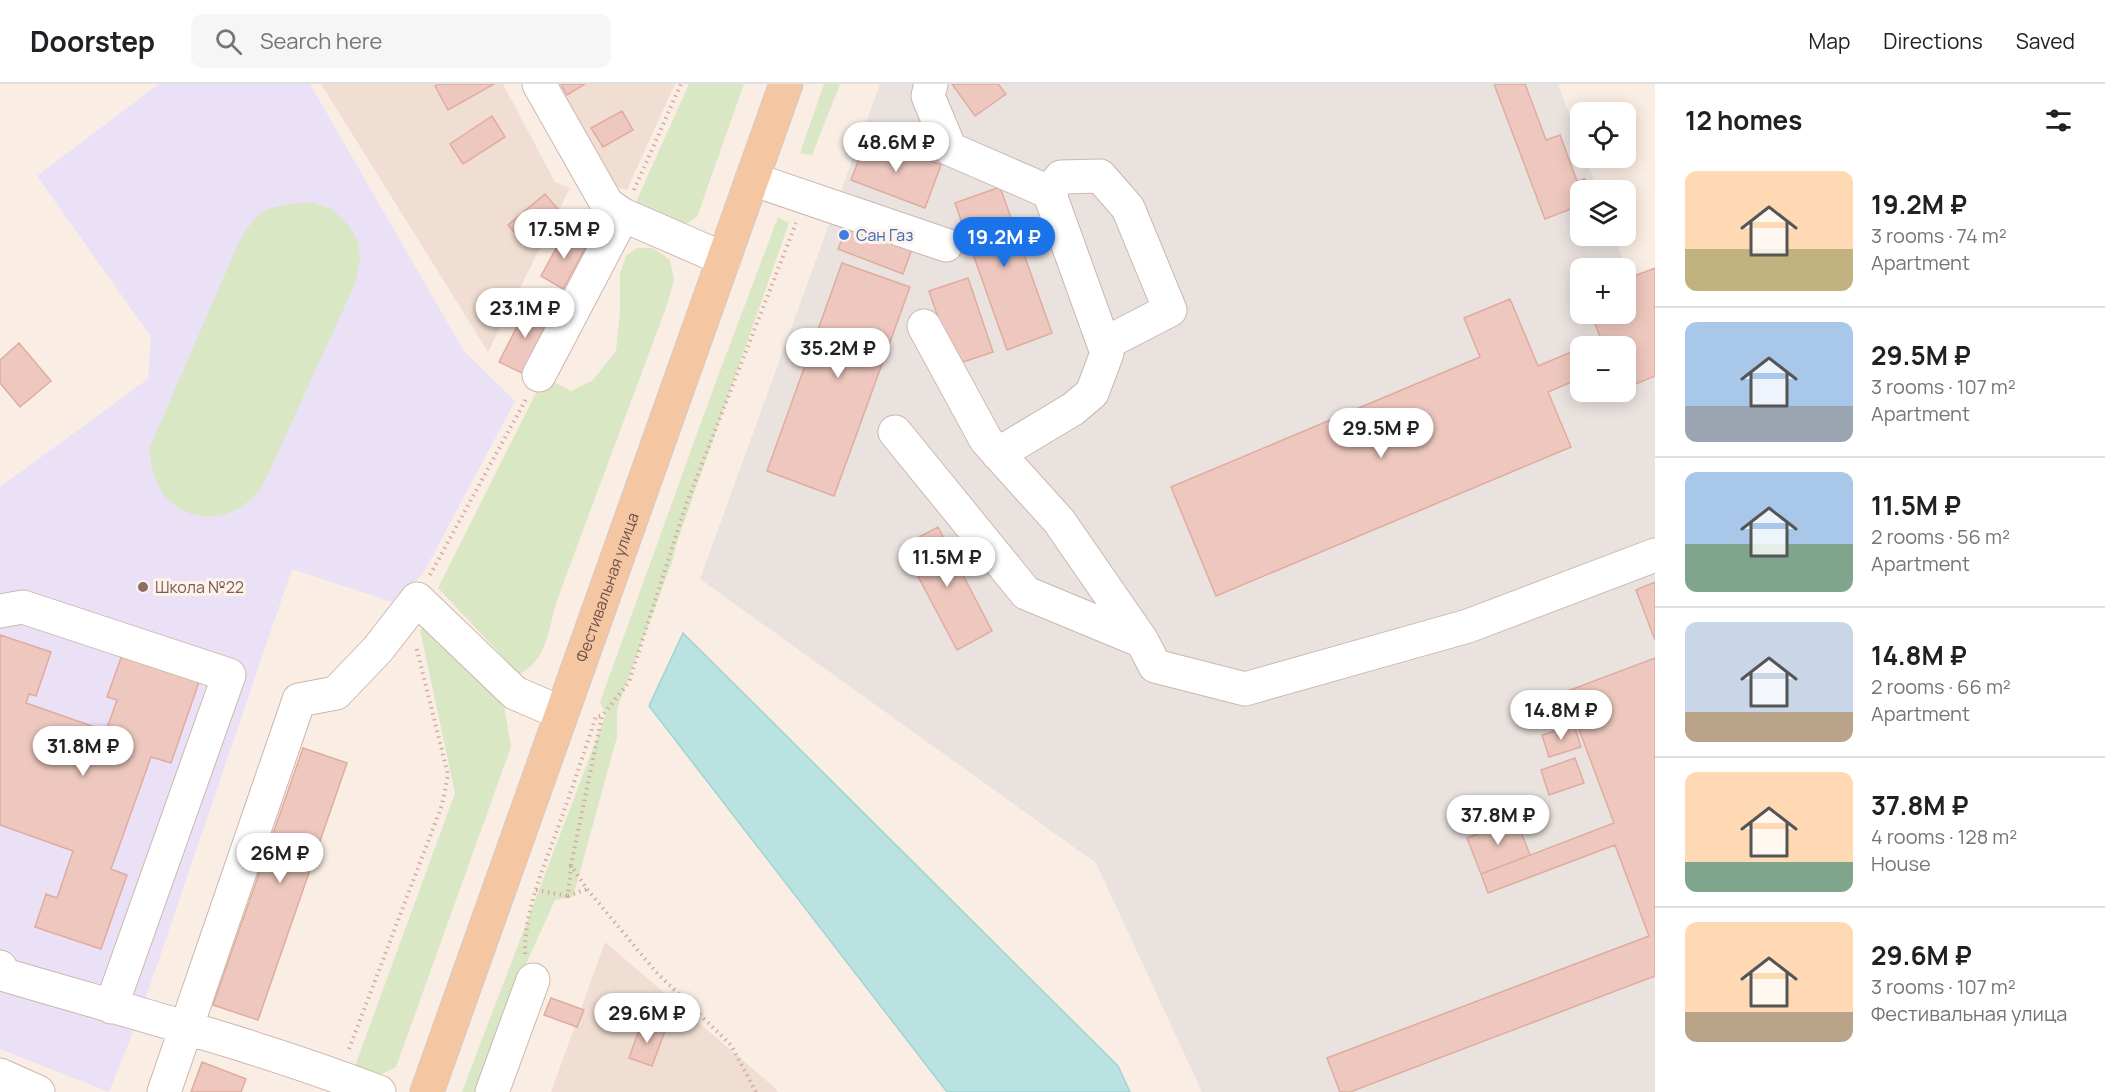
<!DOCTYPE html>
<html lang="en">
<head>
<meta charset="utf-8">
<style>
	:root { --surface:#fff; --page:#f6f6f6; --text:#202124; --muted:#757577; --line:#e0e0e0; --accent:#1a73e8 }
	body { margin:0; font-family:Manrope,sans-serif; background:var(--page); color:var(--text); height:100vh; display:flex; flex-direction:column; font-size:22px; white-space:nowrap }
	* { box-sizing:border-box; margin:0 }
	p { font-size:20px; color:var(--muted) }
	.icon { flex:none; width:33px; height:33px; fill:none; stroke:currentColor; stroke-width:2; stroke-linecap:round; stroke-linejoin:round }
	.map { position:relative; flex:1; overflow:hidden }
	.panel { display:flex; flex-direction:column; background:var(--surface); width:450px }
	.panel>* { flex:none }
	.fabs { position:absolute; left:1570px; top:18px; display:grid; gap:12px }
	.fabs a { display:grid; place-items:center; width:66px; height:66px; border-radius:12px; background:var(--surface); box-shadow:0 3px 15px #0003; font-size:30px }
	.price { position:absolute; translate:-50% -51px; padding:0 14px; border-radius:21px; background:#fff; color:#222; font-size:20px; line-height:39px; filter:drop-shadow(0 2px 3px #0008) }
	.price::after { content:''; position:absolute; left:50%; top:36px; width:18px; height:14px; margin-left:-9px; background:inherit; clip-path:polygon(0 0,100% 0,50% 100%) }
	.price.current { background:var(--accent); color:#fff }
	ul { padding:0; list-style:none }
	li { display:flex; align-items:center; gap:18px; height:150px; padding:0 30px }
	li+li { border-top:2px solid var(--line) }
	li span { display:grid; place-items:center; flex:none; width:168px; height:120px; border-radius:12px; color:#555 }
	li>.icon { margin-inline-start:auto }
	span .icon { width:72px; height:72px; fill:#fffc; stroke-width:1 }
	li b { font-size:26px }
	h2 { display:flex; justify-content:space-between; align-items:center; height:72px; padding:0 30px; font-size:26px }
	header { display:flex; align-items:center; gap:36px; box-sizing:border-box; height:84px; padding:0 30px; background:var(--surface); border-bottom:2px solid var(--line) }
	header strong { font-size:28px }
	nav { display:flex; gap:33px; margin-inline-start:auto; font-size:21px }
	.search { width:420px; height:54px; background:var(--page); display:flex; align-items:center; gap:15px; box-sizing:border-box; padding:0 21px; border-radius:12px; color:var(--muted); font-size:22px }
	main { display:flex; flex:1; min-height:0 }
	.map>svg:first-child { display:block }
</style>
</head>
<body>
<header>
<strong>Doorstep</strong>
<div class="search"><svg class="icon" aria-label="search" viewBox="0 0 24 24"><circle cx="10" cy="10" r="6"/><path d="M15 15l6 6"/></svg>Search here</div>
<nav><a>Map</a><a>Directions</a><a>Saved</a></nav>
</header>
<main>
<div class="map">
<svg width="1655" height="1008" viewBox="0 0 1655 1008">
	<rect width="100%" height="100%" fill="#faeee4"/>
	<!-- residential -->
	<path fill="#f1ded3" d="M321,0h182l52,98 15,6 -82,164z
		M557,0h118l-48,106 -12,-3z
		M605,858l170,146 3,4h-227z"/>
	<!-- industrial -->
	<path fill="#eae2de" fill-rule="evenodd" d="M880,0h678l23,62v12h4l13,32h-17v46h33l41,109v747h-453l-106,-229 -396,-284zM1581,184h45v46h-45zM1581,262h45v46h-45z"/>
	<!-- education -->
	<path fill="#ebe1f7" d="M159,0h151l154,267 51,50 -90,169 -27,34 -106,-35 -152,446 -31,77 -109,-43v-562l148,-108 3,-42 -114,-161z"/>
	<!-- green -->
	<path fill="#d9e7c4" d="M689,0h55l-47,133 -14,9 -48,-22z
		M824,0h16l-28,71 -12,-2z
		M310,118l22,7 17,17 9,15 2,18 -5,25 -92,201c-23,34 -68,45 -98,11 -11,-12 -14,-32 -16,-47l89,-205c21,-39 31,-37 72,-42z
		M778,133l11,6 -113,322 -3,14 -56,150v28l-44,160 -18,3 -34,75 -41,117h-18l144,-378 -6,-12 115,-318z
		M637,164h16l17,12 4,20 -7,25 -111,298c-7,26 -10,59 -37,71l-81,-86 106,-211 27,14 22,-11 23,-29 4,-41v-37l6,-17z
		M424,542l80,79 7,42 -115,320 -16,8 -25,-9 100,-273 -35,-163z"/>
	<!-- water -->
	<path fill="#bae2e1" stroke="#a1d3d2" stroke-width="1.5" d="M683,549l435,433 12,26h-183l-298,-386z"/>
	<!-- building -->
	<path fill="#eec8be" stroke="#dfac9f" stroke-width="1.5" d="M438,0h56l-46,26 -13,-24z
		M561,0h24l-18,11z
		M952,0h46l8,10 -31,22z
		M1494,0h31l21,56 14,-5 17,46 8,-2 4,11h-8v15l-36,14z
		M622,27l11,19 -30,17 -12,-19z
		M492,32l13,21 -42,27 -13,-20z
		M867,54l74,27 -16,43 -74,-28z
		M1000,103l52,146 -45,17 -52,-147z
		M545,110l16,19 -36,31 -17,-19z
		M849,138l64,24 -10,28 -65,-25z
		M565,148l22,13 -24,44 -22,-13z
		M842,179l68,24 -76,209 -67,-25z
		M1655,184v108l-29,12v-42h-22l-13,-32h35v-35z
		M968,194l25,74 -39,13 -25,-74z
		M1510,215l28,67 43,-18v30l-33,14 23,55 -355,149 -45,-109 309,-130 -16,-39z
		M528,221l23,11 -29,57 -23,-11z
		M19,259l32,38 -31,26 -20,-24v-23z
		M938,443l54,104 -35,19 -55,-104z
		M1655,498v58l-19,-50z
		M0,551l51,17 -15,44 -7,-2 -3,9 80,28 11,-31 -10,-3 15,-42 77,27 -28,81 -20,-6 -40,112 16,6 -26,74 -66,-22 11,-33 11,4 16,-47 -73,-26z
		M1655,574v318l-305,116h-10l-13,-34 322,-122 -34,-91 -127,48 -7,-19 133,-51 -49,-131z
		M1574,641l7,22 -32,10 -7,-22z
		M303,664l44,15 -89,257 -45,-15z
		M1575,674l9,25 -35,12 -8,-25z
		M1516,735l14,36 -49,19 -14,-36z
		M551,914l33,12 -7,17 -33,-12z
		M642,938l23,9 -13,35 -23,-8z
		M202,978l44,17 -5,13h-50z"/>
	<g fill="none" stroke-linecap="round" stroke-linejoin="round">
		<defs>
			<path id="minor" d="M539,0l68,120 16,11 101,44
				M931,0l-3,12 22,53 99,43
				M752,95l194,66
				M924,242l62,114 73,81 83,120 13,25 90,23 223,-63 187,-71
				M539,291l84,-160
				M895,348l131,161 116,48
				M998,370l75,-45 19,-16 15,-40 -58,-161 12,-15 39,-1 28,32 42,102 -66,34
				M0,527l23,-4 206,68 -118,332
				M0,883l5,8c125,37 252,70 374,117
				M0,991l38,17
				M164,1008l135,-392 37,-7 42,-44 39,-50 98,94 46,20
				M492,1008l41,-112"/>
			<g id="major">
				<path id="s1" d="M427,1008l359,-1008"/>
			</g>
		</defs>
		<!-- minor casing -->
		<use href="#minor" stroke="#cdb6ae" stroke-width="35"/>
		<!-- major casing -->
		<use href="#major" stroke="#d4cbc9" stroke-width="35"/>
		<!-- path -->
		<path stroke="#d2aba1" stroke-width="4" stroke-dasharray="1.5 4.5" stroke-linecap="butt" d="M634,106l47,-106
			M430,491l96,-176
			M571,782l-3,30 19,-7
			M536,806l32,6
			M525,870c-1,-44 19,-87 34,-129 13,-36 25,-72 37,-109h6
			M349,965l93,-244 6,-30 -32,-129
			M756,1008l-25,-47 -75,-73 -69,-83 -16,-24 31,-149 27,-34 57,-177 110,-282"/>
		<!-- minor -->
		<use href="#minor" stroke="#fff" stroke-width="33"/>
		<!-- major -->
		<use href="#major" stroke="#f4c6a1" stroke-width="33"/>
	</g>
	<!-- markers -->
	<circle fill="#3f7fe0" stroke="#fef2ea" stroke-width="2" cx="844" cy="151" r="6"/>
	<circle fill="#8d6e63" stroke="#fef2ea" stroke-width="2" cx="143" cy="503" r="6"/>
	<g text-anchor="middle" stroke-width="6" stroke-linejoin="round" paint-order="stroke">
		<!-- shop labels -->
		<g font-size="16" fill="#366cbe" stroke="#fef2ea" text-anchor="start">
			<text x="856" y="157">Сан Газ</text>
		</g>
		<!-- education labels -->
		<g font-size="16" fill="#785e54" stroke="#fef2ea" text-anchor="start">
			<text x="155" y="509">Школа №22</text>
		</g>
		<!-- street labels -->
		<g font-size="16" fill="#71524c" stroke="#fef2ea">
			<text dy="6" stroke="none"><textPath href="#s1" startOffset="536">Фестивальная улица</textPath></text>
		</g>
	</g>
</svg>
<div class="fabs">
<a><svg class="icon" aria-label="locate" viewBox="0 0 24 24"><circle cx="12" cy="12" r="6"/><path d="M12 2v4M12 18v4M2 12h4M18 12h4"/></svg></a>
<a><svg class="icon" aria-label="layers" viewBox="0 0 24 24"><path d="M12 4l9 5-9 5-9-5zM3 14l9 5 9-5"/></svg></a>
<a>+</a>
<a>−</a>
</div>
<b class="price" style="left:896px;top:89px">48.6M ₽</b>
<b class="price" style="left:564px;top:176px">17.5M ₽</b>
<b class="price current" style="left:1004px;top:184px">19.2M ₽</b>
<b class="price" style="left:525px;top:255px">23.1M ₽</b>
<b class="price" style="left:838px;top:295px">35.2M ₽</b>
<b class="price" style="left:1381px;top:375px">29.5M ₽</b>
<b class="price" style="left:947px;top:504px">11.5M ₽</b>
<b class="price" style="left:1561px;top:657px">14.8M ₽</b>
<b class="price" style="left:83px;top:693px">31.8M ₽</b>
<b class="price" style="left:1498px;top:762px">37.8M ₽</b>
<b class="price" style="left:280px;top:800px">26M ₽</b>
<b class="price" style="left:647px;top:960px">29.6M ₽</b>
</div>
<section class="panel">
<h2>12 homes<svg class="icon" aria-label="filters" viewBox="0 0 24 24"><path d="M4 7h16M4 17h16"/><circle cx="9" cy="7" r="2"/><circle cx="15" cy="17" r="2"/></svg></h2>
<ul>
<li><span style="background:linear-gradient(#ffd9b3 65%,#c2b280 0)"><svg class="icon" aria-label="home" viewBox="0 0 24 24"><path d="M3 11l9-7 9 7M6 9v11h12V9"/></svg></span><div><b>19.2M ₽</b><p>3 rooms · 74 m²</p><p>Apartment</p></div></li>
<li><span style="background:linear-gradient(#a9c7e8 70%,#9aa5b1 0)"><svg class="icon" aria-label="home" viewBox="0 0 24 24"><path d="M3 11l9-7 9 7M6 9v11h12V9"/></svg></span><div><b>29.5M ₽</b><p>3 rooms · 107 m²</p><p>Apartment</p></div></li>
<li><span style="background:linear-gradient(#a9c7e8 60%,#7fa58c 0)"><svg class="icon" aria-label="home" viewBox="0 0 24 24"><path d="M3 11l9-7 9 7M6 9v11h12V9"/></svg></span><div><b>11.5M ₽</b><p>2 rooms · 56 m²</p><p>Apartment</p></div></li>
<li><span style="background:linear-gradient(#c9d6e8 75%,#b9a48a 0)"><svg class="icon" aria-label="home" viewBox="0 0 24 24"><path d="M3 11l9-7 9 7M6 9v11h12V9"/></svg></span><div><b>14.8M ₽</b><p>2 rooms · 66 m²</p><p>Apartment</p></div></li>
<li><span style="background:linear-gradient(#ffd9b3 75%,#7fa58c 0)"><svg class="icon" aria-label="home" viewBox="0 0 24 24"><path d="M3 11l9-7 9 7M6 9v11h12V9"/></svg></span><div><b>37.8M ₽</b><p>4 rooms · 128 m²</p><p>House</p></div></li>
<li><span style="background:linear-gradient(#ffd9b3 75%,#b9a48a 0)"><svg class="icon" aria-label="home" viewBox="0 0 24 24"><path d="M3 11l9-7 9 7M6 9v11h12V9"/></svg></span><div><b>29.6M ₽</b><p>3 rooms · 107 m²</p><p>Фестивальная улица</p></div></li>
</ul>
</section>
</main>
</body>
</html>
